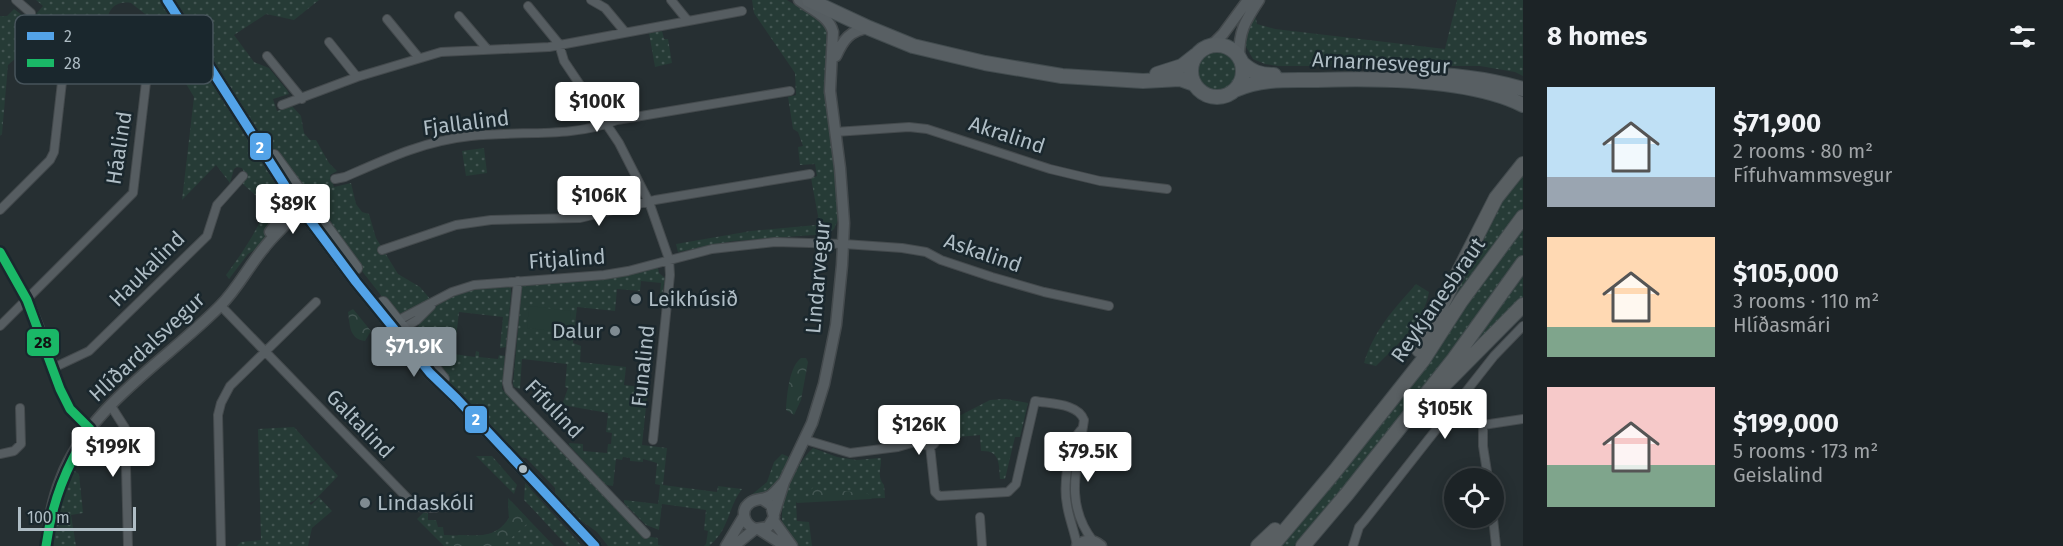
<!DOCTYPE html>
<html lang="en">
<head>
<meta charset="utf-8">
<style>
	:root { --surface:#1c2326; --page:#292f32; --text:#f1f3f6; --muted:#a0a4a7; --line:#3a4043; --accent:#7f8b92 }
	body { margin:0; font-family:"Fira Sans",sans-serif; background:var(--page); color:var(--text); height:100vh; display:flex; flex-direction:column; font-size:22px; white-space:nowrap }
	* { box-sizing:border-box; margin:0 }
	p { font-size:20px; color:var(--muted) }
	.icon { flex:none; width:33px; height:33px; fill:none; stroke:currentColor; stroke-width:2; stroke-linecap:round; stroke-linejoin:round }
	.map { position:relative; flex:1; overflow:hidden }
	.details { display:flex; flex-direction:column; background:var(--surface); width:540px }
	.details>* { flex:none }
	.fabs { position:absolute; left:1444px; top:468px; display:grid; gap:12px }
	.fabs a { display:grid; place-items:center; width:60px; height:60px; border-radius:50%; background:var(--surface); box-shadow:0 3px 15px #0003,0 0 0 2px var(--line); font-size:30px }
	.scale { position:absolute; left:18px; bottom:15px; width:118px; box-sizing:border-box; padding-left:6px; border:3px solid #afbdc5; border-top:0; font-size:16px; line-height:21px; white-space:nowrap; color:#afbdc5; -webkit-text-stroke:4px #1a272d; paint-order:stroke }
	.price { position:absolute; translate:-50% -51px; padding:0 14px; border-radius:6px; background:#fff; color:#222; font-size:20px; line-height:39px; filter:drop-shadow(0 2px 3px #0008) }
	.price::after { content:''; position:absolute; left:50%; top:36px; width:18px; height:14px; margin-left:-9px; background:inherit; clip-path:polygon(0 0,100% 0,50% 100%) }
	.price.active { background:var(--accent); color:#fff }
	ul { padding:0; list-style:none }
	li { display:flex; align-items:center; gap:18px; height:150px; padding:0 24px }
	li span { display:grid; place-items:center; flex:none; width:168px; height:120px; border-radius:0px; color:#555 }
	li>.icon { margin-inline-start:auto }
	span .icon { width:72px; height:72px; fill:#fffc; stroke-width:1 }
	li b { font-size:26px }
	h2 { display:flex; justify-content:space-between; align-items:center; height:72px; padding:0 24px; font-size:26px }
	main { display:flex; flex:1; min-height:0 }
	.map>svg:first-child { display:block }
</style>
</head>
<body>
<main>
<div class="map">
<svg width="1523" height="546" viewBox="0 0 1523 546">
	<defs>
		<pattern id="green-dots" width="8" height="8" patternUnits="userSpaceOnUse" patternTransform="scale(1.5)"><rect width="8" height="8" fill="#263b36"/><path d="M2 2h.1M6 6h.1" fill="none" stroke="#435552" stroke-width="1.8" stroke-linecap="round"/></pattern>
		<pattern id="forest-crowns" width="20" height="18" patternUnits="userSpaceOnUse" patternTransform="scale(1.5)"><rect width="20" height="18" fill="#263b36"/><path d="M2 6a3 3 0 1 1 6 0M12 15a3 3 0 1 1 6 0" fill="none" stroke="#435552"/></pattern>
	</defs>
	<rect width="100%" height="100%" fill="#262f32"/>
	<!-- green -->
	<path fill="url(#green-dots)" d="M36,0h125l124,192 -1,13 -25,42 -11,7 -19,25 -3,-4c8,-11 43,-58 37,-71 -4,-7 -14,-14 -20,-20l1,-12 -2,-4 -5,-1 -3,2 -4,14 -14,-18 -34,35 12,-103 -23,-38 -11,-1 2,-20 -17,-24 -14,-11c-21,-3 -24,12 -26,29l-23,-2 -8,4 -1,6 -8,-1 -1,6 -11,6 -1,13 -20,-1 1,-9 -10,-2 -15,13 -6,69 -2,2v-120h7l7,-7 16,12 13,-15z
		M172,0h147l-25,20 -28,-6 -32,21 20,27 15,6 18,22 2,4 -16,5 4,12 15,-5 9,10 3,17 6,7h6l13,23 8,8 -7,4 4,12 17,-4 5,21 6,8 7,2 7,24 22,36 22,13 11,13 -27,13h-5l-8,-5 -41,-52 -102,-137z
		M752,0h35l35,22 6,8 10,190 -4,9 -6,5 -95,7 -55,11 -2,-8 75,-13 65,-6 2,-9 -7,-38 6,-2 -2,-12 -15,1 -2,-18 5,-1 -5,-14 -5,-3 -5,-32 8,-2 -1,-22 -41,-60z
		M1457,0h66v76l-8,-4 -35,-6h-202l-13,-2 -12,-5 -8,-14 -2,-8 12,-23 2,10 18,5 170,20z
		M662,31l2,8h4l4,24 -17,4 -6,-34z
		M1196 72a21 21 0 1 1 42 0a21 21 0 1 1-42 0Z
		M484,148l3,25 -21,3 -4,-25z
		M1523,172v42l-96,125 69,-133z
		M1523,226v29l-12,18 -56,74 -129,163 -32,36h-16l149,-187z
		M655,268h3l1,5 6,5 -4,24 -2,1 2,-20 -20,-2 -1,10 -23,-2 -2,22 -38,-4 -4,36 8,3 -1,16 46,5 -2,18 24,3 -6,57 25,3 -4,37 54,7 1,-6 24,3c-15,20 -12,40 -33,57h-5l2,-2 2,-13 -4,-1 2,-20 -44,-6 -3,26 -13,-5 -22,-22v-3l34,4 2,-19 -5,-1 2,-21 -14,-4v3l-13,-1v-3l-7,-1 -1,3 -6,-1 -3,27 -7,-1 -37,-40v-2l14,1v7l24,2 1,-9h3l1,-11 -6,-1 2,-19 -46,-8 6,-17 -3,-1 2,-23 -45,-5 -2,30 -6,-2 -1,-3 9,-98 3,-2 84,-6z
		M1523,272v27l-59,58 -2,-2z
		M1416,284l13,8c-5,30 -33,54 -53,74l-12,-3c10,-33 30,-54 52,-79z
		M508,285l3,3v6l-5,53 -6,1 3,-31 -44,-5 -5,42 21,3 1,-6 3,1v5l19,2 1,-4 6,1 -3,33 142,147 14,2v7l6,1h-56l-11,-14 -32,-23 -10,-13v-8l-29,-30 -10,-1 -62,-67 -38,-54c2,-27 41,-43 64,-48 9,-3 19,-2 28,-3z
		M1006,399l22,4 -8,34h-5l-10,42h-5c-1,-15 0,-29 -19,-28l-1,-16 -21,2 -2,-20 33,-17z
		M294,427l44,49 -24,25 -5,2 2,2 8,-8 13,14 -20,17 -4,18h-71l4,-4 20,-2 -3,-111z
		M813,448l24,9 19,3 25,-2c1,9 -5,18 3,27l1,13 -89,3 1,20 12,1 3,24h-12c-6,-6 -13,-11 -16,-18 -9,-21 13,-66 29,-80z
		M782,454l12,5 -20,30 -22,7 -9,6 24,-20 7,-20z
		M476,456h16l25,29 -3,9z
		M73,470l6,4 4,39 -12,2 5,31h-22c-4,-28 7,-52 19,-76z
		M525,483l57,63h-15l-38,-41 -5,-5z
		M508,498l46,48h-110l-27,-27 7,-7 4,1v7h8l2,7h5l1,8c25,0 50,7 65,-17z"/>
	<!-- forest -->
	<path fill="url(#forest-crowns)" d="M353,309l18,22 -6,10c-16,-2 -15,-16 -17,-29z
		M801,358h5l2,4 -7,38 -7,15 -8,-5c1,-15 3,-43 15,-52z
		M816,484l7,7 4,1 17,-1 24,3 5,3 -2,2 -74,4 -2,-3 16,-2v-8z
		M508,502h4l14,15 2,6 -26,23h-48l-1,-3 5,-8c23,0 38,4 51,-17z"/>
	<!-- pitch -->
	<path fill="#263b36" d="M529,306l42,5 -2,22 -42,-5z"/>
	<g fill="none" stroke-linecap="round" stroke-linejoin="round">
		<defs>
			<path id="minor" d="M16,0l15,13
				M591,0l14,8 20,24
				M671,0l17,21
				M528,6l31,38 5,17 55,82 30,59 20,57 1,16 -17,165
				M459,16l28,33
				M387,19l32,39
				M329,42l28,35
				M267,56l35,43
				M282,105l75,-28 84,-25 108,-5 193,-36
				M835,132l74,-5 18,2 123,40 50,12 67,8
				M335,179l10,-2c43,-19 79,-36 126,-41 49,-6 100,3 146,-16l173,-29
				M0,210l50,-50 4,-8 12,-105
				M382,250l74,-25 35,-5 89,-2 75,-18 155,-26
				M518,281l-11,102 2,7 137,144
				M221,306l195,201 19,1
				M393,323l59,-31 22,-7 130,-10 24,-4 84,-22 63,-7 69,2 58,4 24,4 15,8 51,17 52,15 65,14
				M0,326l133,-133 19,-162
				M399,331l18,-11 14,-14
				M53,368l36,-17 118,-115 10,-31 26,-29
				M1456,405l27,20 40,-6
				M111,406l14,22 3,118
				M1483,425v21l5,32
				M922 439a7 7 0 1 1 14 0a7 7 0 1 1-14 0Z
				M806,440l44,13 48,-6 24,-7
				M930,446l5,46 4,4 69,-4 8,-8 19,-83c15,3 43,2 49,19 -6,44 -21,82 9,121
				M0,454l14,-3 7,-7 -1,-36
				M980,517l2,29
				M1493,518l3,28
				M221,546l-3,-131 3,-12 9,-17 86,-84
				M1077,546c-2,-14 -8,-27 -10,-41 -4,-19 1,-63 15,-76
				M1353,546l6,-19 6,-7 129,-164 29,-30"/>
			<path id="tertiary" d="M1211,46l12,-12 25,-34
				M836,56c7,-16 14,-26 33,-28
				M1239,57c0,-26 6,-36 20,-57
				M270,232l18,-24 11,-2
				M0,252l27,48 14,34 19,55 10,20 20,20
				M762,499l9,6 3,12 -6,10 -13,2c-11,-5 -16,-19 -4,-27 6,-4 13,-2 19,-6 5,-3 9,-9 14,-14
				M774,514l10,-32 28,-59 12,-39 12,-59 6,-60 2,-42 -4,-55 -10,-77 3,-59c-4,-16 -22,-23 -34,-32
				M773,520l19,26
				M760,530l25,16
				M46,546c3,-23 6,-45 15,-67 27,-73 106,-119 159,-173 18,-18 28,-39 44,-58 11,-15 27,-26 35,-42
				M726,546l18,-30
				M734,546l21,-17
				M1077,546c8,-7 16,-7 24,0"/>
			<path id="secondary" d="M167,0l124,195 65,87 74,91 27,26 138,147
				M274,156l82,112
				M383,303l60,76"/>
			<path id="primary" d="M809,0l60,28 44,18 72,17 77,13 81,5 37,-2 14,5
				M1191 71a26 26 0 1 1 52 0a26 26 0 1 1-52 0Z
				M1242,63c10,9 18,12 32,12
				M1157,74l25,-8 14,-11
				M1410,74c39,0 75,4 113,15
				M1235,90c26,-12 54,-10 82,-10 60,-2 152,-2 206,25"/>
			<path id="trunk" d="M1419,350l77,-152 27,-34
				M1438,391l85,-86
				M1258,546l17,-16
				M1272,546l63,-75 88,-111 38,-59 62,-84
				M1303,546l44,-52 107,-135 69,-96"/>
		</defs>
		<!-- minor casing -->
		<use href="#minor" stroke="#444a4d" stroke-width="10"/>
		<!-- tertiary casing -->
		<use href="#tertiary" stroke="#444a4d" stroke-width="13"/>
		<!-- secondary casing -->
		<use href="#secondary" stroke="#444a4d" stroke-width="14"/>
		<!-- primary casing -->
		<use href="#primary" stroke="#434c4f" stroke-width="16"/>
		<!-- trunk casing -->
		<use href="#trunk" stroke="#434b4e" stroke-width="16"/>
		<!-- minor -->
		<use href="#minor" stroke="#565d61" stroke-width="8"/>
		<!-- tertiary -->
		<use href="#tertiary" stroke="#565d61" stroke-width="10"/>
		<!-- secondary -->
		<use href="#secondary" stroke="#5a6266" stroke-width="12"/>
		<!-- primary -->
		<use href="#primary" stroke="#585f63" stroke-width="14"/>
		<!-- trunk -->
		<use href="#trunk" stroke="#595f62" stroke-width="14"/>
		<defs>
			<path id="bus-1" d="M167,0l124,195 65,87 74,91 27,26 138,147"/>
			<path id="bus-2" d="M0,252l27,48 33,89 10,20 20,20
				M46,546c6,-44 20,-80 44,-117"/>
		</defs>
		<!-- bus-1 casing -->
		<use href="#bus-1" stroke="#1a272d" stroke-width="14"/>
		<!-- bus-2 casing -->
		<use href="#bus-2" stroke="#1a272d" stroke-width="14"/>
		<!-- bus-1 -->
		<use href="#bus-1" stroke="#53a3e8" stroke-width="9"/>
		<!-- bus-2 -->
		<use href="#bus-2" stroke="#1ab867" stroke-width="9"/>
	</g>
	<!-- markers -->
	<g fill="#7f8b92" stroke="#1a272d" stroke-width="2">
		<circle cx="636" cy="299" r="6"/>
		<circle cx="615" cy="331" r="6"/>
		<circle cx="365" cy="503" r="6"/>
	</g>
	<circle fill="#afbdc5" stroke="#1a272d" stroke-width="2" cx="523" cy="469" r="5"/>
	<g text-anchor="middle" stroke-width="5" stroke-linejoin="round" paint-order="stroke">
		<!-- street labels -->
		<g font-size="21" fill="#afbdc5" stroke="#1a272d">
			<text transform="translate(1381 63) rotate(3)" y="7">Arnarnesvegur</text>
			<text transform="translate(466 123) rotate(-7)" y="7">Fjallalind</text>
			<text transform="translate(1007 135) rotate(18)" y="7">Akralind</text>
			<text transform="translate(119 148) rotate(-81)" y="7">Háalind</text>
			<text transform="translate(983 253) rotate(19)" y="7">Askalind</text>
			<text transform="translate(567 259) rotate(-4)" y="7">Fitjalind</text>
			<text transform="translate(147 269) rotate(-45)" y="7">Haukalind</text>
			<text transform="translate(818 277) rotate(-85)" y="7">Lindarvegur</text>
			<text transform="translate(1438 300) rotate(-55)" y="7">Reykjanesbraut</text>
			<text transform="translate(147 347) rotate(-43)" y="7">Hlíðardalsvegur</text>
			<text transform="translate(643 366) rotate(-84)" y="7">Funalind</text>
			<text transform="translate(554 409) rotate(46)" y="7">Fífulind</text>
			<text transform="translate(360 424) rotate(46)" y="7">Galtalind</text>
		</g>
		<!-- poi labels -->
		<g font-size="21" fill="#afbdc5" stroke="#1a272d" text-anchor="start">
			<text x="648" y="306">Leikhúsið</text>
			<text x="603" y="338" text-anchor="end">Dalur</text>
			<text x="377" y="510">Lindaskóli</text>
		</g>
	</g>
	<!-- legend -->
	<rect x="15" y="15" width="198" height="69" rx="9" fill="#1a272d" stroke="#47545b" stroke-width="1.5"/>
	<rect x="27" y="32" width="27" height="8" fill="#53a3e8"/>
	<rect x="27" y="59" width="27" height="8" fill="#1ab867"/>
	<g font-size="16" fill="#afbdc5">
		<text x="64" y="42">2</text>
		<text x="64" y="69">28</text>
	</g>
	<g stroke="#1a272d" stroke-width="2">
		<rect x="249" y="132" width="23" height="29" rx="6" fill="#53a3e8"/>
		<rect x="26" y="328" width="34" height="29" rx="6" fill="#1ab867"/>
		<rect x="464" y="405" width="24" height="29" rx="6" fill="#53a3e8"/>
	</g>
	<g font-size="16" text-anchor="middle" font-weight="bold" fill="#fff">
		<text x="260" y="153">2</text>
		<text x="476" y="425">2</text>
	</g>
	<g font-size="16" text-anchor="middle" font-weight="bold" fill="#111">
		<text x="43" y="348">28</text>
	</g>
</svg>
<div class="fabs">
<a><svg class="icon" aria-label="locate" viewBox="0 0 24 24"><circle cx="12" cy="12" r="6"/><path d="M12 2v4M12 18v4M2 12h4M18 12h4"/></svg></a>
</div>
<div class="scale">100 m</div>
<b class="price" style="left:597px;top:133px">$100K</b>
<b class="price" style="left:599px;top:227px">$106K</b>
<b class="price" style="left:293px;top:235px">$89K</b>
<b class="price active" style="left:414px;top:378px">$71.9K</b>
<b class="price" style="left:1445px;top:440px">$105K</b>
<b class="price" style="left:919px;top:456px">$126K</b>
<b class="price" style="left:113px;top:478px">$199K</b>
<b class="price" style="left:1088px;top:483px">$79.5K</b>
</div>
<section class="details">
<h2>8 homes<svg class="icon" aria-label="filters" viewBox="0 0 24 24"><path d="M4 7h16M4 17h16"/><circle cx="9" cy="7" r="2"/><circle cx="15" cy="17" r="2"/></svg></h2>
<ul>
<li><span style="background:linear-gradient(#bfe0f5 75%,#9aa5b1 0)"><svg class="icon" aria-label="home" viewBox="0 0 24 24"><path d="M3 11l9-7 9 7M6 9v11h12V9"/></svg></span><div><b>$71,900</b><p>2 rooms · 80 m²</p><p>Fífuhvammsvegur</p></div></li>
<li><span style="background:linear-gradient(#ffd9b3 75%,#7fa58c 0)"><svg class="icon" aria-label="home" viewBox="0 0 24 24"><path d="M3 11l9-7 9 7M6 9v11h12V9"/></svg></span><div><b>$105,000</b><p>3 rooms · 110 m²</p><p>Hlíðasmári</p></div></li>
<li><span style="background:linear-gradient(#f6c9c9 65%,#7fa58c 0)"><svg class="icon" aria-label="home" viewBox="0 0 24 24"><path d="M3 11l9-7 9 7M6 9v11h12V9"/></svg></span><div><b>$199,000</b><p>5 rooms · 173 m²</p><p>Geislalind</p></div></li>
</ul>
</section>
</main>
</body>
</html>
